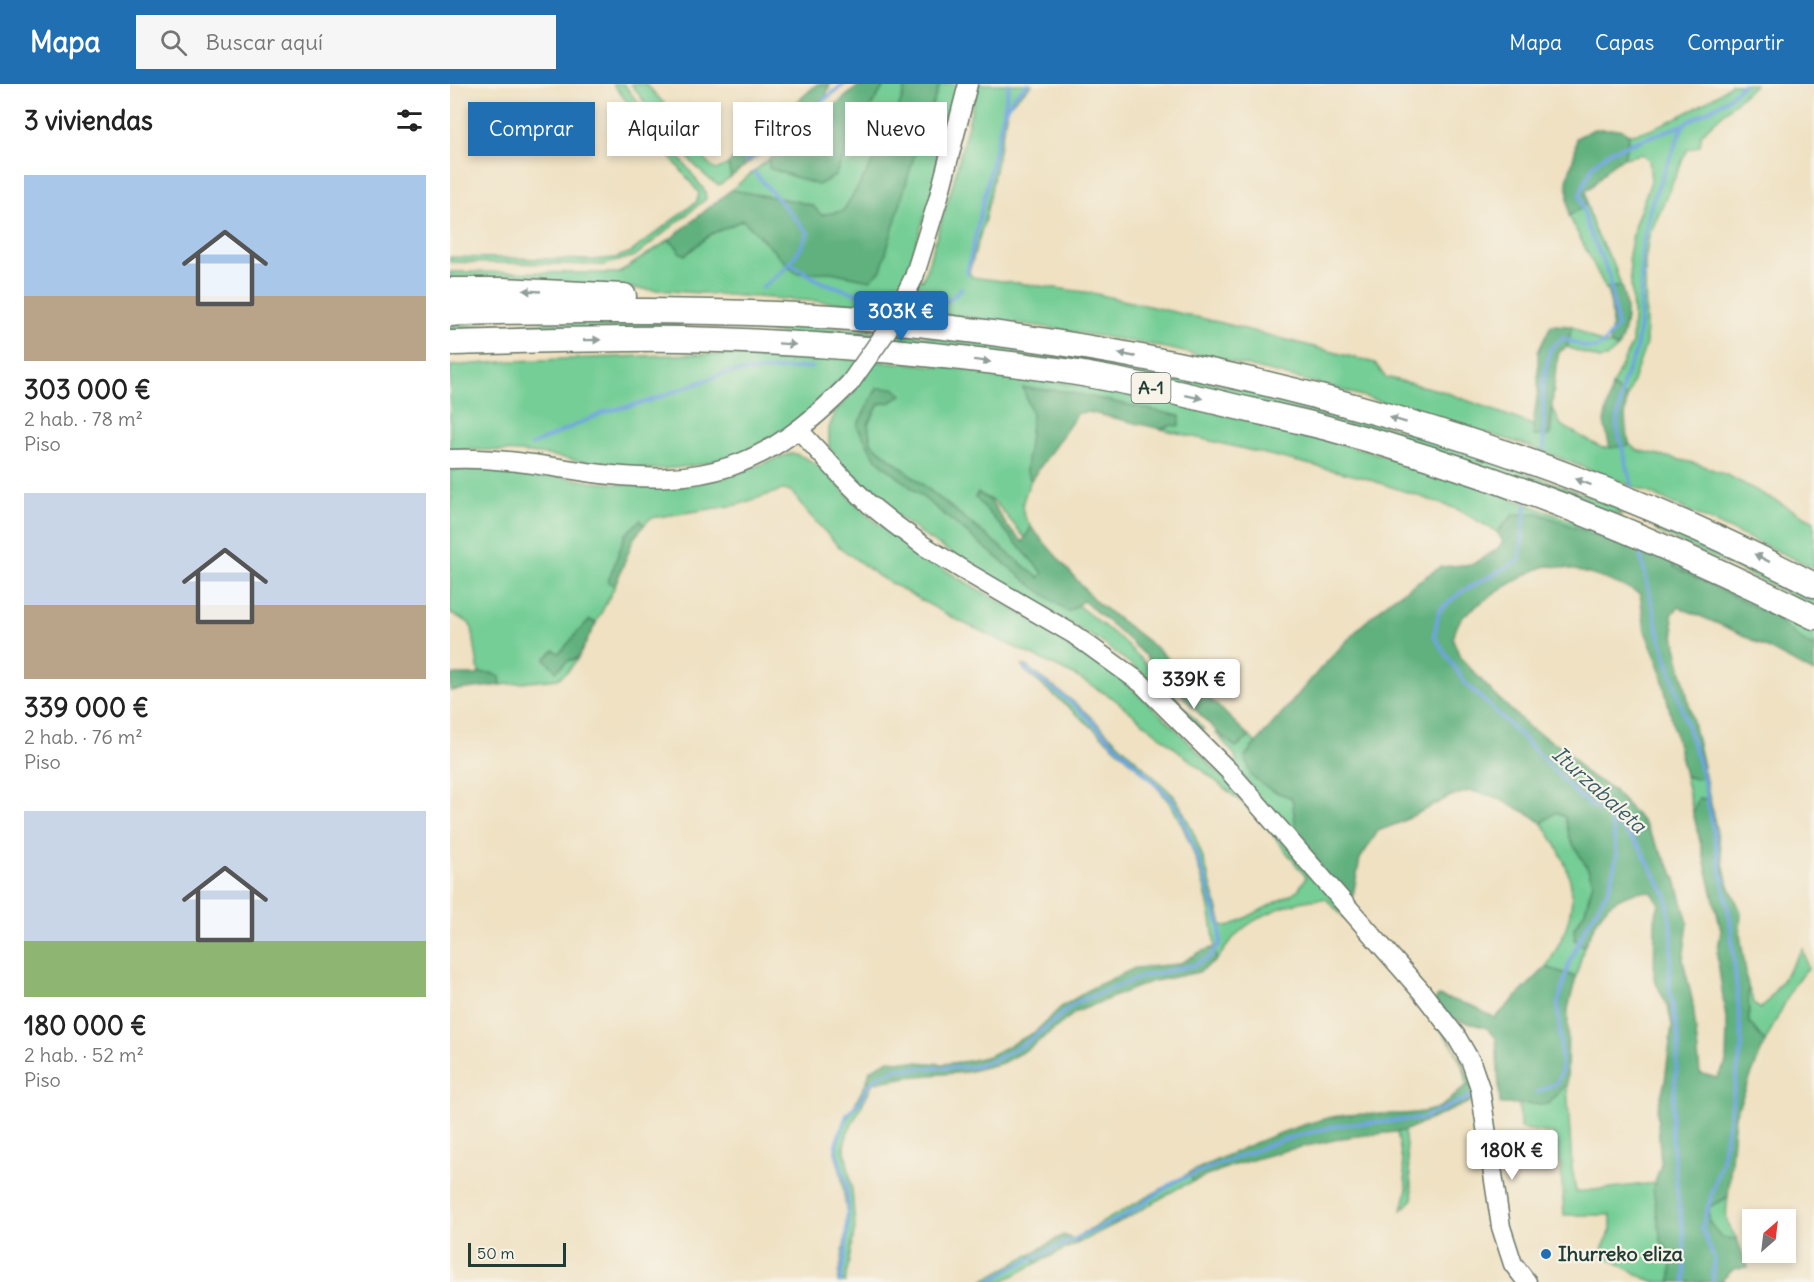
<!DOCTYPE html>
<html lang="es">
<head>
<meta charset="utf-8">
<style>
	:root { --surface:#fff; --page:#f6f6f6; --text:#222; --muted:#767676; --accent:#1f6fb2 }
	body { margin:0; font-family:Delius,sans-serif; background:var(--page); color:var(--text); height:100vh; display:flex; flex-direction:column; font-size:22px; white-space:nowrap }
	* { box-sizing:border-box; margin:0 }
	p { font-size:20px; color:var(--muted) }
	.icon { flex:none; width:33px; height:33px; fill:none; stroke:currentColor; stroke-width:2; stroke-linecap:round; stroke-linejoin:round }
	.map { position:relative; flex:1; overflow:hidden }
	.sheet { display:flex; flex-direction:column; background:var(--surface); width:450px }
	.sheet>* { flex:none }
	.top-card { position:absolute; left:18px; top:18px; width:570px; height:54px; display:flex; gap:12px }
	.needle { width:39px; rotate:28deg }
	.buttons { position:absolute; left:1292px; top:1125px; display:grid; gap:12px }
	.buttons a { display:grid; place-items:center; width:54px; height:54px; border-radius:0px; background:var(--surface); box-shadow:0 3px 9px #0003; font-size:30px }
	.scale { position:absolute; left:18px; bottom:15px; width:98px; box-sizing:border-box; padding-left:6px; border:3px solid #1f3d34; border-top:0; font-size:16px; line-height:21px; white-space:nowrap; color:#1f3d34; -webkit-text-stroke:4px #f7f3e8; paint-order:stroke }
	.price { position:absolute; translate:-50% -51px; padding:0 14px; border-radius:6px; background:#fff; color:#222; font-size:20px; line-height:39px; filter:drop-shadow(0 2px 3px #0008) }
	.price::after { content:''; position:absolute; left:50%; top:36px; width:18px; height:14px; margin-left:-9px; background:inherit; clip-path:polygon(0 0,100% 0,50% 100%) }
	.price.selected { background:var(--accent); color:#fff }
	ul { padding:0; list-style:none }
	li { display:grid; align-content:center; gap:12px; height:318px; padding:0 24px }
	li span { display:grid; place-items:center; height:186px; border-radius:0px; color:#555 }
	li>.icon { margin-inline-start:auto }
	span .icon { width:108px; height:108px; fill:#fffc; stroke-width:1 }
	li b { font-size:26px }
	h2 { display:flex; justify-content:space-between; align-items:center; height:72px; padding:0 24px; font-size:26px }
	.pill { padding:0 21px; border-radius:0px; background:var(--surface); box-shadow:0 3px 9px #0003; font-size:21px; line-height:54px }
	.pill.selected { background:var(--accent); color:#fff }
	header { display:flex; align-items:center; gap:36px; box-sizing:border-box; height:84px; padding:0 30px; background:var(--accent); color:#fff }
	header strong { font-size:28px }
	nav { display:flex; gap:33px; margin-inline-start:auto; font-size:21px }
	.search { width:420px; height:54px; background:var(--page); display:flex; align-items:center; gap:15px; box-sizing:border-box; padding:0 21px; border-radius:0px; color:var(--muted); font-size:22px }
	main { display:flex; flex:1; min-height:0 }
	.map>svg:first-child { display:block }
</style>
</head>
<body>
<header>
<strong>Mapa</strong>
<div class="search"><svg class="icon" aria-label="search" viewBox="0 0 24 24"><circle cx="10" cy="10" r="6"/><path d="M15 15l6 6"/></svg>Buscar aquí</div>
<nav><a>Mapa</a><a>Capas</a><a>Compartir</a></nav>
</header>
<main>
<section class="sheet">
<h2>3 viviendas<svg class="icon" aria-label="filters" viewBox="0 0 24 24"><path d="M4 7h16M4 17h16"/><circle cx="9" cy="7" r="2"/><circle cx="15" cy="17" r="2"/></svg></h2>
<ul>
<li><span style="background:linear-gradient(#a9c7e8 65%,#b9a48a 0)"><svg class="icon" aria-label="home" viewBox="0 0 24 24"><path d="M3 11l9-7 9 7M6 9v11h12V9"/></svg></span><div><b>303 000 €</b><p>2 hab. · 78 m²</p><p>Piso</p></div></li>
<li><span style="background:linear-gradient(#c9d6e8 60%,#b9a48a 0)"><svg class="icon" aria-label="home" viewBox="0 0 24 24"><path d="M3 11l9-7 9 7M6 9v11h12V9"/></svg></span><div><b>339 000 €</b><p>2 hab. · 76 m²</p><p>Piso</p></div></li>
<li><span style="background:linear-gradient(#c9d6e8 70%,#8fb573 0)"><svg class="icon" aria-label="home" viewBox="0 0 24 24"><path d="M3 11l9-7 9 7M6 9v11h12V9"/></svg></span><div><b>180 000 €</b><p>2 hab. · 52 m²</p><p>Piso</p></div></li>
</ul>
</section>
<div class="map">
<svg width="1364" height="1198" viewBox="0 0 1364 1198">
	<rect width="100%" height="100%" fill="#f7f3e8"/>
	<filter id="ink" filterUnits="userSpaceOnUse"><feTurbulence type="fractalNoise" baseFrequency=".0167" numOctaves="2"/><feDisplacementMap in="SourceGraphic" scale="12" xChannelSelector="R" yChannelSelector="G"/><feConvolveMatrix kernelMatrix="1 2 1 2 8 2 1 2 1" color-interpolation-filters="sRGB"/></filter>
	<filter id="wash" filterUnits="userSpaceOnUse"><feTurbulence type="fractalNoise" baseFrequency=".008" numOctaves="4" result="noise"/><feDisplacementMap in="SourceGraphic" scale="24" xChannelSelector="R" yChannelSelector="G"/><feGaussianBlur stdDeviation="1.35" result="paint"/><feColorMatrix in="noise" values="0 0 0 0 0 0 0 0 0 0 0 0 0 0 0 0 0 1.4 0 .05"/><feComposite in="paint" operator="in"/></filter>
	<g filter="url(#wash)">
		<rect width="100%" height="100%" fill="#efe1c2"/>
		<!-- green -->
		<path fill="#75ce95" stroke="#4a8664" stroke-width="1.5" d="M163,0h11l81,107 1,8 -71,57 -31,9 -154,-3v-5l142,3 23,-2 16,-6 66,-51 2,-8z
			M181,0h15l37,40 26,41 7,5 12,-6 3,13 -12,8c-23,-9 -70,-78 -88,-101z
			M435,0h21c-11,47 -38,87 -63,127l-22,4 -8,-9 -18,-5 -64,-11 38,-31v9l49,17 17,-9 17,-38z
			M490,0h19l-27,109 -25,80 16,7 30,-96 25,-100h54l-24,22 -23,113 -16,53 3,5 120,16 130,30 153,40 10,14 57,14 91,34 1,11 17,-3 2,-24 8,16 41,23 28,-3 7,5 61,14 31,12 85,45v47l-162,-74 -126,-49 -188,-56 -86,-22 -100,-22 -114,-19 -169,-21 -271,-19 -148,-4v-10l169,1 50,-33 16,15 26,-21 32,-14 53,53 35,-1 39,8z
			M1281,0h24l-54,50 -1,12 -13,4 -38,86 -4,25 1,83 -19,54 -15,-12 20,-43 1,-31 -4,-57 6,-31 16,-43 -2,-21 -7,-6 -18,4 5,-24c26,-2 83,-33 102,-50z
			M1137,120l7,26 20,35 7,21 -15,3 -37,-73z
			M192,237l37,3v3l-229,8v-10z
			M335,240c193,12 382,42 568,92 91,25 179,58 266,92l2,8 -200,-70 -665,-117 -1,-3z
			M1122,242l32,19 6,-1 8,4 -12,10 -7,1 -32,-12z
			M246,270c91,3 184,4 275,16 148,19 296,50 438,93 71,22 141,50 211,76l-6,4 -76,-30 -25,2 -16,17 -40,-23 -92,-31 -204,-49 10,-4 7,1 2,-10 -117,-25 -40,-3 9,26 -6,57 5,9c-8,20 -14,29 0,47l-6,11 -30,-36 -17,-9 -3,4 68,76 -4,5 -168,-135 -3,-19 11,-20 12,-2 -14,-14 -20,38 19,33 150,122 42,30 9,-6 45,35 28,28 55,63 -8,-5 -13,-15 -43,-39 -41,-31 -172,-102 -40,-30 -48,-46 -11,-16v-19l7,-18 20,-20 -13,-14c-55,64 -125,99 -210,92 -30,-2 -58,-8 -87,-13 -32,-4 -64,-6 -96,-5v-84l63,-5z
			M342,369c26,6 45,32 63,50 13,13 28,25 42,35 61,45 132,75 194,119 34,24 64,51 93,80 21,22 38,42 62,60l193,222 35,67 -7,-1 -2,-13 -12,-26 -68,-87 -59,-60c-28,-1 -70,16 -90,36 -7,8 -14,18 -20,26 -3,-49 -17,-106 -41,-149 -11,-20 -29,-36 -46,-52 -33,-31 -69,-60 -104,-89l-3,-5h4l53,40 95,90c25,38 36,85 48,129l6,2 62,-32 9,-6 7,-12 -37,-47 -25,-26 -131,-106 -41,-24 -117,-55 -75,-42 -42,-31 -31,-34 -16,-21 -9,-1 -45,15 -86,13 -7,7 -4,-5 -32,62 7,4 -19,37 -6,-3c-12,10 -19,23 -31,33l9,8 10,-3 -9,12 -11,9 -57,6 -1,-8 -9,-4h-12l-7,-45 -4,-6 -18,-9v-113l2,-2 -2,-2v-26l40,-3 45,5 56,10 71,5 26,-2 36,-7z
			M1204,438l160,72v12l-158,-75z
			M1221,478l96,44 47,25v17l-116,-69 -24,-12z
			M765,648l21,15 14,-10 6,6 -11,13 26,34 21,8 4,31 -5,8 -54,-68 -2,-14z
			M1235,692l12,3 8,-3 5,24 -11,-2 -6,14z
			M1106,728l9,5 5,22 18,30 5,13 -8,29 -11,17 1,12 9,7 -8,30 -30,-10c36,-56 34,-90 -4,-144z
			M1353,865l5,19 -13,15 -30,59 -16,-20 -1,-36 6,17 6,6 8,-8z
			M417,997l6,2 -25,49 -4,13 8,45 3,38 -10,54h-7l10,-60 -7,-48 -6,-22 4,-17z
			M1117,1000l5,83 4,25 78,-9 -1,5 8,53 11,14 -1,27h-19l-52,-28 11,-24v-15h-47l-3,-48 -9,-21 2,-12 -34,-6 -1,-25 29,1z
			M954,1047l9,68 -11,11 5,-21 -10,-57z
			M741,1088l1,10 -14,6 -47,28 -51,26 -7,-3z
			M1278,1113c-3,21 -3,25 9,42l-15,-1 -13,-16v-15z
			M579,1171l8,8 -36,19h-21z"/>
		<!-- forest -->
		<path fill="#60b17e" stroke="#407759" stroke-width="1.5" d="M367,0h13l-4,12 -21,16 -1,6 -73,59 -3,-13z
			M411,0h24l-33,54 -17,38 -17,9 -49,-17v-9z
			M456,0h34l-23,62 -36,124 -11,10 -39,-8 -35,1 -53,-53 -32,14 -26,21 -6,-3 -2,-5 -8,-7 62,-50 64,11 18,5 8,9 22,-4c25,-40 52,-81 63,-127z
			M1144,45h26l9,5 -5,24c-18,6 -23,22 -38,33l1,13 -18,12 -2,-35 8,-29 1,-14z
			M1171,202c8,23 6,40 -3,62l-8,-4c2,-18 4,-38 -4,-55z
			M1101,241l21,1 -5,21 -8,5 -3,15 -7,69h-15l-1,-11 5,-35v-38z
			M1162,302l15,12c-3,15 -2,32 3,47l-20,3 -6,-26z
			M427,304h17l8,7 -11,7 -12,2 -11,20 3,19 168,135 4,-5 -68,-76 3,-4 13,8 16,25 16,16 8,-15 64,74 64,49 91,87 -14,10c-28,-20 -48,-47 -72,-72 -25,-27 -52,-51 -81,-74l-15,11 -42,-31 -150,-122 -19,-33z
			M573,304l40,3 117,25 -1,10 -8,-1 -10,4 -73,-17 -10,1 -47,67 -5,-9 6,-57z
			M1088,429l76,30 6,-4 51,23 3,5 99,49 29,24 12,8v25l-77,-41 -58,-25 -7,7 3,27 30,135 -8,3 -12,-3 -26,-111 -14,-34 -5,-37c-21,-11 -69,-28 -92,-28 -14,1 -75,40 -86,52 -5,5 -7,14 -9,21l7,18 34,37 37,35 36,21 16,21 30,19 30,32 32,54 13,47 -5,37 10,43 7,70 17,5 9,-15 1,-37 -10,-71 4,-25 -28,-118 6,-14 11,2 17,81 14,31 -1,22 8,52 1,36 16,20 -30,73 -7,82 -19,10v15l13,16 15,1 11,28 -14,2 -11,10v3h-52l1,-27 -11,-14 -8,-53 8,-24 -4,-53 8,-30 7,-56 -4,-18 -14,-28 1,-61 4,-14 -7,-11c-12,-3 -17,-1 -28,3 -23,9 -30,30 -40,51l-9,-7 -1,-12 11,-17 8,-29 -5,-13 -18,-30 -5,-22 -9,-5 -14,11 -11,-8 -38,-19 -23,-5 -19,5 -52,27 -21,8 -18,28 -7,36 -7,6 -55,-64 5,-9 -4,-30 -21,-8 -20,-14 -6,-20 75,-87 41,-43 29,-26 50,-33 33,-3 23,-14 7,-8 -6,-10 16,-17z
			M190,436l4,5 -10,13 -19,48 -7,-4 17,-47z
			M140,536l6,3 -18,35 -10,3 -12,10 -11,-12 9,-9 5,3c12,-11 19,-24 31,-33z
			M29,589h12l9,4 1,8 -51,6v-16h27z
			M765,863l1,14 -17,11 -49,10 -74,30 -45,35 -29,16 -36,9 -58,5 -35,6 -6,-2 3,-11 19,-10 54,4 25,-3 21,-5 46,-24 26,-25 31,-19 43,-20 44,-4 21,-12z
			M1096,883l30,10 -8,32 -1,75 -19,20h-48l-4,-66 -9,-10 -40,-11 -12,-16 3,-5 32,9 25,13z
			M1017,1001l7,1 4,12 -74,33 -55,6 -66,14 -52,15 -39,16 -1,-10c44,-21 89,-42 137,-54 35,-9 75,2 110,-10 10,-4 20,-16 29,-23z
			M613,1151l17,7 -43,21 -8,-8z"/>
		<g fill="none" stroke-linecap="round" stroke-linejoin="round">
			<!-- stream -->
			<path stroke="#70a5dd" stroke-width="4" d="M554,26l5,-26
				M296,78l98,-78
				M305,89l53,60c-9,22 -25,40 -45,54
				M339,179l32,19 40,13 34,7
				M517,189l36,-158 12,-20 13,-11
				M455,220h24l19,-3 14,-13
				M82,361l73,-33 41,-10 80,-29 86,-6
				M1094,367l-1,-66 7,-36 13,-11c31,12 34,19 54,-12l-8,-52 -21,-45 -8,-35 13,-29 18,-14 72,-26 42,-24 18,-17
				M1182,402l-15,-59 6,-44 13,-32 4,-26 2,-77 10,-46 31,-76
				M1076,420l-6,56 -59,32 -22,19 -5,25 31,47 53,50 63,65 30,20 28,28 28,51 5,40 -3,47 10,58 -8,85 7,71 6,39 1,45
				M1189,464l19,82 45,147 27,142 12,126 -20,115 -20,67 12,32 -1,23
				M1087,1008l20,-9 5,-12 -4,-68 11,-39 14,-32 26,-44 8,-33 -6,-37
				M390,1198l6,-35 2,-39 -2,-25 -9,-29 -1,-10 11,-29 13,-14 7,-14 12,-11 18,-7 75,-2 22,-7 32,-17 51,-41 64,-25 53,-12 16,-8 10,-14v-16l-16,-52 -23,-61 -9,-14 -94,-92 -53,-40
				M539,1198l25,-15 109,-50 53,-36 106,-41 57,-15 82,-6 51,-23 2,3"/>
		</g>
	</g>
	<g filter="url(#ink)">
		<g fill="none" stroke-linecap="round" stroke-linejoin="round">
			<defs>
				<path id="secondary" d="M464,193l24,-77 30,-116
					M349,346l45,49 25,25 25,20 30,22 39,24 110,64 68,49 88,88 192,220 35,45 15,26 9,26 21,139 12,37 14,18
					M0,375c47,-2 90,6 136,13 120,17 179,-3 264,-89"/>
				<path id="highway" d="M0,206h53l121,6
					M0,230c66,-4 132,-3 198,-3 99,1 198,4 296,16 301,35 601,118 870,258
					M0,259c78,-2 156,-5 233,-4 127,3 255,14 381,32 58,9 116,22 173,36 30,7 60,13 90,21 168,45 331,111 487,189"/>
			</defs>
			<!-- secondary casing -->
			<use href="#secondary" stroke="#687666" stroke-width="21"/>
			<!-- highway casing -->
			<use href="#highway" stroke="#687666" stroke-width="27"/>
			<!-- secondary -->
			<use href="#secondary" stroke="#fff" stroke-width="18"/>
			<!-- highway -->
			<use href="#highway" stroke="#fff" stroke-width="24"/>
			<defs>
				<path id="secondary-bridge" d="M400,299l38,-54 26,-52"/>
			</defs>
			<!-- secondary-bridge casing -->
			<use href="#secondary-bridge" stroke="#687666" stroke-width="21" stroke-linecap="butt"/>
			<!-- secondary-bridge -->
			<use href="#secondary-bridge" stroke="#fff" stroke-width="18"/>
		</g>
		<!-- one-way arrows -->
		<defs><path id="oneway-solid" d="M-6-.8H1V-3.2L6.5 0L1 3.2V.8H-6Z" transform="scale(1.5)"/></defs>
		<g fill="#8f9e9a">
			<use href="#oneway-solid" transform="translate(82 207) rotate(-177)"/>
			<use href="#oneway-solid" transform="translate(142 256) rotate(-1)"/>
			<use href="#oneway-solid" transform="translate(337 260) rotate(4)"/>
			<use href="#oneway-solid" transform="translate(677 271) rotate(-169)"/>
			<use href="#oneway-solid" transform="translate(532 277) rotate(7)"/>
			<use href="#oneway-solid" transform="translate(744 313) rotate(12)"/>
			<use href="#oneway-solid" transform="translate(948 336) rotate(-163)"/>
			<use href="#oneway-solid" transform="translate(1133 398) rotate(-159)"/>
			<use href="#oneway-solid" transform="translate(1312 474) rotate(-153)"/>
		</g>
	</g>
	<!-- markers -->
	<circle fill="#1f6fb2" stroke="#f7f3e8" stroke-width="2" cx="1096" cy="1170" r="6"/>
	<g text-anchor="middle" stroke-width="4.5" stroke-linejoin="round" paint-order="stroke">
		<!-- shield labels -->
		<rect fill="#f7f3e8" stroke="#60746a" stroke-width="1.5" x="681.5" y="289" width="39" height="30" rx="4.5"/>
		<g font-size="18" font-weight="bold" fill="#1f3d34">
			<text x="701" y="310">A-1</text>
		</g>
		<!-- poi labels -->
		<g font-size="20" font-weight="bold" fill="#1f3d34" stroke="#f7f3e8" text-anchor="start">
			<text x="1108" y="1177">Ihurreko eliza</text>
		</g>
		<!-- water labels -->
		<g font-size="21" font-style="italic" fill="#375c67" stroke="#f7f3e8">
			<text transform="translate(1149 706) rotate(42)" y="7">Iturzabaleta</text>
		</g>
	</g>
</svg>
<div class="buttons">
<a><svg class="needle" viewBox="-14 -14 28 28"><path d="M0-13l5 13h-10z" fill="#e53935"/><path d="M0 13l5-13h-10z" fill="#767676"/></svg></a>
</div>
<div class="scale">50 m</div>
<b class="price selected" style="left:451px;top:258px">303K €</b>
<b class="price" style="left:744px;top:626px">339K €</b>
<b class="price" style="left:1062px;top:1097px">180K €</b>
<div class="top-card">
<a class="pill selected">Comprar</a>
<a class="pill">Alquilar</a>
<a class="pill">Filtros</a>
<a class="pill">Nuevo</a>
</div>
</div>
</main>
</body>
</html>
